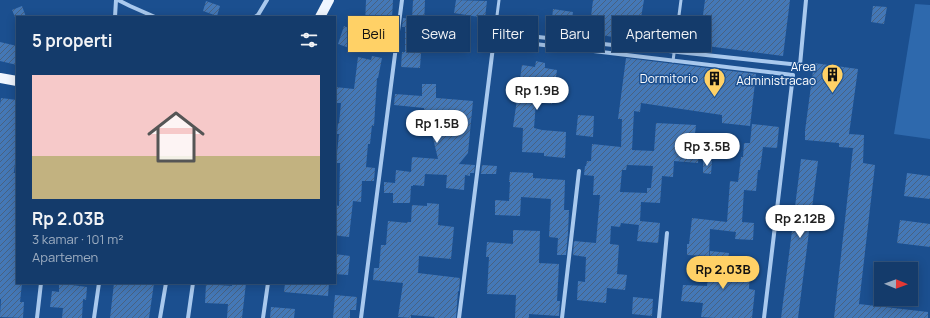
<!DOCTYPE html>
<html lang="id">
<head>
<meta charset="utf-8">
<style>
	:root { --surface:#143b6b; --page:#214673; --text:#f1f3f6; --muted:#9dadc1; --line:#33557e; --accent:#ffd166 }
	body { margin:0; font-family:Manrope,sans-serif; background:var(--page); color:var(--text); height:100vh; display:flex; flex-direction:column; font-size:15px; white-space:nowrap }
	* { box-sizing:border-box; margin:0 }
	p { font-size:13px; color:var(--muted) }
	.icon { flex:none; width:22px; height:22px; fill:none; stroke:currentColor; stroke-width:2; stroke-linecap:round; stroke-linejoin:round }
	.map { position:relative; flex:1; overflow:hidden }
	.side { position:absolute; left:16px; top:16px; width:320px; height:268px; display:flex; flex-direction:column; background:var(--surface); border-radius:0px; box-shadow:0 2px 10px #0003,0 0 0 1px var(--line) }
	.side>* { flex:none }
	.top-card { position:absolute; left:348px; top:16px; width:380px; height:36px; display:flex; gap:8px }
	.needle { width:26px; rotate:91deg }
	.tools { position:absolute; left:874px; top:262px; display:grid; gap:8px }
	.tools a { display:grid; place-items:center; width:44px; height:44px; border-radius:0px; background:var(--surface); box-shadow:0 2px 10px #0003,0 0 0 1px var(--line); font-size:20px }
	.price { position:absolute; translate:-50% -34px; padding:0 9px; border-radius:14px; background:#fff; color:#222; font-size:13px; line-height:26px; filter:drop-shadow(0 1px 2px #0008) }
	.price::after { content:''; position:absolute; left:50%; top:24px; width:12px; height:9px; margin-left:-6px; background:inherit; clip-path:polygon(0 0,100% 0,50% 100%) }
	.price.on { background:var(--accent); color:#111 }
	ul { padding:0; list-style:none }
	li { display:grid; align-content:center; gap:8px; height:212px; padding:0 16px }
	li span { display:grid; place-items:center; height:124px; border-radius:0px; color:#555 }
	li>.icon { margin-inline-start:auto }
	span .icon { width:72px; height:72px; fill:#fffc; stroke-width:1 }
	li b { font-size:17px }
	h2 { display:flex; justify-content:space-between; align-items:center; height:48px; padding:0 16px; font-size:17px }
	.chip { padding:0 14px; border-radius:0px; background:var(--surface); box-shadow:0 2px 10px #0003,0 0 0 1px var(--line); font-size:14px; line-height:36px }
	.chip.on { background:var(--accent); color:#111 }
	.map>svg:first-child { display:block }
</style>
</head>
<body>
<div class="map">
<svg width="930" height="318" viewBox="0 0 930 318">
	<defs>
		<pattern id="building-hatch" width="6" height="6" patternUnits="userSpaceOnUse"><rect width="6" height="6" fill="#4478b7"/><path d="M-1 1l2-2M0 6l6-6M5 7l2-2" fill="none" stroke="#486282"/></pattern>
	</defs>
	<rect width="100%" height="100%" fill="#1b4f8f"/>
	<!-- pitch -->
	<path fill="#2e69ad" d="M915,4l15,1v134l-36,-5z"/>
	<!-- building -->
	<path fill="url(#building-hatch)" fill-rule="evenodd" d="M366,0h27l-1,18h4l-1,9 -30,-2z
		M413,0h12l-2,53h-2l-1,15 -19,-1 1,-15h3v-25h-3l1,-9 9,1z
		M456,0l31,1 -2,17 -31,-5z
		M593,0h51l-7,41 -48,-8z
		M705,0h85l-7,56 -84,-11z
		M206,1l14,5 -3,10 -14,-5z
		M22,6l4,11h-11l-3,-7z
		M873,6l14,1 -3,17 -13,-2z
		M553,9l20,3 -3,19 -19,-3z
		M352,24l11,5 -8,21 -17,-6 6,-18 7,3z
		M0,42l17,4v19l-17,-4z
		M372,56l10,2 -4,20h-1l-3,48 -2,-1 -2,19h-2l-2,23 9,1 -1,13h-12l-1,21 -8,-1 -4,36 -9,-1 -5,-1v-30l4,1 1,-43h-4l3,-29h-2l1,-11h1l2,-20h-6v-16l19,2 4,-32 13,3z
		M626,58l130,16 -6,52 -28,-3v-8l-81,-12 -1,9 -6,-1 -2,39 22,1 2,-28 40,2 -3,26 6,1 -1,11 -24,-2 -1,16 -11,-1 -2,27 -19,-1 -1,19 20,2 -2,20 -21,-2 2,-16 -18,-2 -1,4 -9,-1 -1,18 9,1 -2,29 10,1 -2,15 -18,-2 -1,15 -29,-3 1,-19 7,1 1,-25 -13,-2 1,-14 22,2 4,-48h-7l1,-19 -10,-1 1,-9h1l1,-5h4l1,-17 29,3 1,-28h-4zM627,165l26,1 -2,22h-4v5l-27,-1 2,-22h4z
		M536,61l9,2v5l12,2 -5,34 -16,-2 -2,26 8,2 24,2 -1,26 -21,-2v-3l-22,-1 1,-24 -10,-1 9,-62 13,2z
		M814,63l44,6 -9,65 15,1 -1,28 12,2 -16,139 69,8v6h-94l19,-170 -14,-1v-4l-34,-3v-9z
		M422,84h14v14h1l36,3 -5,52 -9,11 16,1 -1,8h-4v3l-5,-1 -1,15 -18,-2 1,-13 -22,-1 -1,12 -11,-1v1h-2l-1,17h-17v-10h-9v-11l11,1 1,-13 15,2 1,-15 26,2 -6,-25h3l2,-21 -13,-2v-3l-30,-3 1,-11 27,2z
		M1,98l16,2v43l-3,30h3v110h5l-2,19h4l-1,16 -23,-1 1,-18h-1v-194z
		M578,115l16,1 -1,21 -17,-2z
		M752,124l27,3 -2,21 -14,-1 -3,23h-2l-2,21 -12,-1 -2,32 12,1 -1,17 -18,-1 1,-7 -26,-3 -1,27 -22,-1v-11h2l3,-26 35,4 3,-41 8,1 3,-25h2l1,-14h6z
		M801,159l17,2 -20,157h-17z
		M703,160l9,1 -1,13 -8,-1z
		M482,165l15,1 -1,8h-15z
		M510,172l23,1v5l32,2 -1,30h5l-1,23 -2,22h-9l1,-17 -9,-1 2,-38 -30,-2 -1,19 -25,-1v-15l14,1 1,-19h-1z
		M907,173l23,3v23l-26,-3z
		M427,203l12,1 -1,21 16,2 -3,32 -32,-3 -1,17 42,5 -1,13h-1l-2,27h-22l1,-1 -24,-2v3l-13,-1 5,-34 -30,-3 1,-12h5l2,-23h5l2,-24 19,2v-1h4l1,-17 15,1z
		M900,220l30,4v23l-33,-4z
		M513,230l27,1 -1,32 20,1 -2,37h3l-1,15 -30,-2v4h-14l1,-23 -29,-1 2,-37h-3l1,-15 26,2z
		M710,251l19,2 -1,12 22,1 -1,23 6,1 -3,28h-36l-15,-1 2,-14 -22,-2 2,-16 24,1z
		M335,254l15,2 -2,19 -13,-1z
		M59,283h14l-1,2 15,2 -1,13 -3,-1 -1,19h-20l1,-10 -13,-1 2,-16 7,1z
		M114,283h40l-5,35h-39z
		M232,283h14l-4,35h-15l1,-14 -23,-1 1,-19 26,2z
		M285,283h44l-1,13 -44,-4z
		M335,295l22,2 -1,13h-6v8h-17z
		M633,297l20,2 -1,17 -20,-2z
		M271,307l24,2 -1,9h-24z"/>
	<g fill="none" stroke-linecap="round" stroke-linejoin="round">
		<!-- service -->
		<path stroke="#a9c9ee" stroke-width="3" d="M494,39l5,-39
			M673,61l8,-61"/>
		<!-- minor -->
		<path stroke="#a9c9ee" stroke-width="4" d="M118,0l12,6 25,11
			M115,17l1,-17
			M255,17l3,-2 9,-15
			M482,31l318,34 6,-65
			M37,318l4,-35
			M94,318l5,-35
			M160,318l6,-35
			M188,318l5,-35
			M263,318l5,-35
			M361,318l41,-318
			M459,318l35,-279 299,36 -29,243
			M562,318l17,-147
			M659,318l8,-85"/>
		<!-- primary -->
		<path stroke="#f0f6ff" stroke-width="10" d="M320,17l9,-17
			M0,78l17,3"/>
	</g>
	<!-- icons -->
	<defs>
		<symbol id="building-pin" viewBox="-11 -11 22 30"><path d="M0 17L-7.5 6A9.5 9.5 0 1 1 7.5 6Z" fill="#ffd166" stroke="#1b4f8f"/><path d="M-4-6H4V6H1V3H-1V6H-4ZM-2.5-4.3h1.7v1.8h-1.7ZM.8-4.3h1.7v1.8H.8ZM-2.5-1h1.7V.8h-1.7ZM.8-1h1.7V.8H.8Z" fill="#111"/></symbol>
	</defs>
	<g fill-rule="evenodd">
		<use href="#building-pin" x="820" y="62" width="25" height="34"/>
		<use href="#building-pin" x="702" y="66" width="25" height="34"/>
	</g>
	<g text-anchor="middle" stroke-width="3" stroke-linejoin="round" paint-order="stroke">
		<!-- poi labels -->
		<g font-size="12" fill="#fff" stroke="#1b4f8f" text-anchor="end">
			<text x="816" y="71">Area<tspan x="816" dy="14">Administracao</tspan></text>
			<text x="698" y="83">Dormitorio</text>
		</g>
	</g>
</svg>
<div class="tools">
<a><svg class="needle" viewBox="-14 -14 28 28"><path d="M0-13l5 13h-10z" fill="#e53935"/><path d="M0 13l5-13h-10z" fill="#9dadc1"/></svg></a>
</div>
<b class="price" style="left:537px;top:111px">Rp 1.9B</b>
<b class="price" style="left:437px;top:144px">Rp 1.5B</b>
<b class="price" style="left:707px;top:167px">Rp 3.5B</b>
<b class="price" style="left:800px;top:239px">Rp 2.12B</b>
<b class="price on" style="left:723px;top:290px">Rp 2.03B</b>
<div class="top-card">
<a class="chip on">Beli</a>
<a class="chip">Sewa</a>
<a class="chip">Filter</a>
<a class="chip">Baru</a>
<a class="chip">Apartemen</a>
</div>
<section class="side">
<h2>5 properti<svg class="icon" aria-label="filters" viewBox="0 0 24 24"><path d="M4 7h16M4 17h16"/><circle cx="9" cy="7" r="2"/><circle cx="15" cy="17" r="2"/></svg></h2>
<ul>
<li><span style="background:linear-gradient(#f6c9c9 65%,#c2b280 0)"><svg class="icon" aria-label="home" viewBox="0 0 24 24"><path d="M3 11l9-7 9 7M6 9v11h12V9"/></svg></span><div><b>Rp 2.03B</b><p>3 kamar · 101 m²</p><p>Apartemen</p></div></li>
</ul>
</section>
</div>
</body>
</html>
